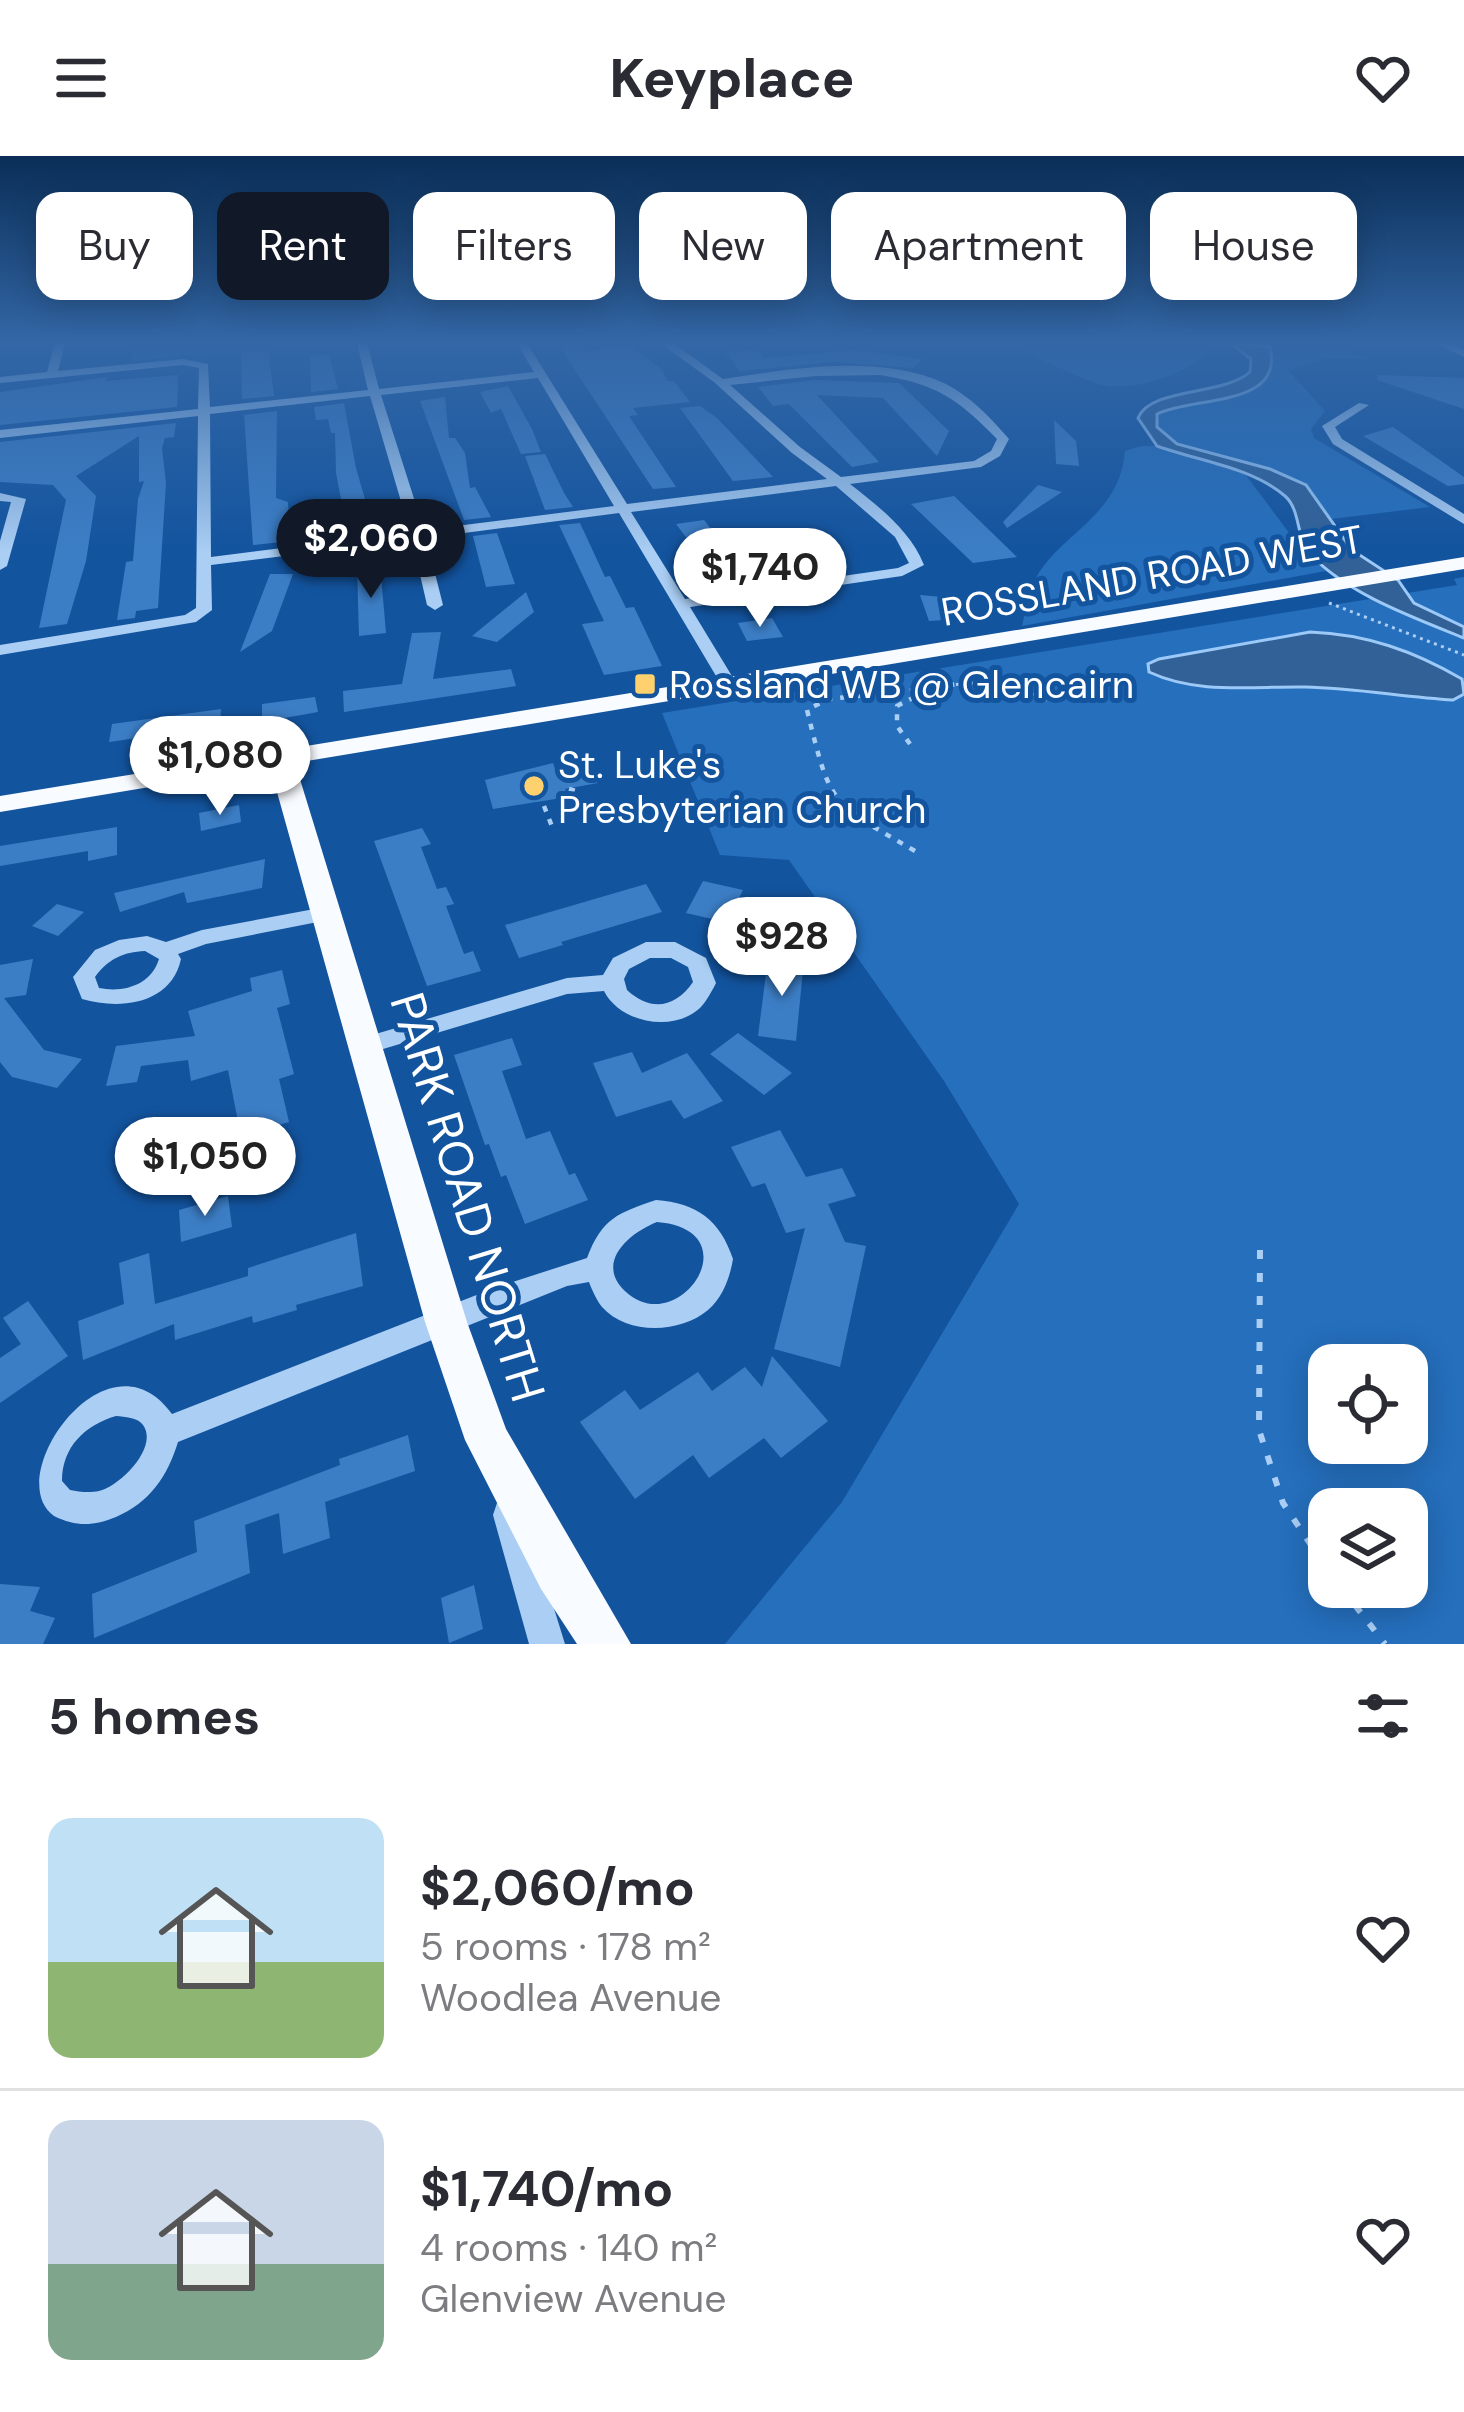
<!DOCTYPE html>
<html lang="en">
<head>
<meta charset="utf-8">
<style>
	:root { --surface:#fff; --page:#f2f2f3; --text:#2b2b33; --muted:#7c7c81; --line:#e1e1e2; --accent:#111827 }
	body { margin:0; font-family:"DM Sans",sans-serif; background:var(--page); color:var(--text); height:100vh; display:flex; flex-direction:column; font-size:45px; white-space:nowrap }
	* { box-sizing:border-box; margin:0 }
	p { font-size:39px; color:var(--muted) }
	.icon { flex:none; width:66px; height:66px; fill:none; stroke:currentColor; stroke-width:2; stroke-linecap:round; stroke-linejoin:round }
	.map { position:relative; height:1488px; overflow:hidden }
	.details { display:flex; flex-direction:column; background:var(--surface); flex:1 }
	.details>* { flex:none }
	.top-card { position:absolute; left:36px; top:36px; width:1392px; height:108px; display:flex; gap:24px }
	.fabs { position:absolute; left:1308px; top:1188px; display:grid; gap:24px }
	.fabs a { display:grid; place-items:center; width:120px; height:120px; border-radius:24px; background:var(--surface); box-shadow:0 6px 30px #0003; font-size:60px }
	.price { position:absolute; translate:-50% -102px; padding:0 27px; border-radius:42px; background:#fff; color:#222; font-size:39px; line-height:78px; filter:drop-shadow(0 3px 6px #0008) }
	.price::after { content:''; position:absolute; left:50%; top:72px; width:36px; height:27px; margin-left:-18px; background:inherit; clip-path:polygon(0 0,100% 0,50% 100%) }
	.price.on { background:var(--accent); color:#fff }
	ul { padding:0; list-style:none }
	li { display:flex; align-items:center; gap:36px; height:300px; padding:0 48px }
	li+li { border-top:3px solid var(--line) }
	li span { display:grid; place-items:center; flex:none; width:336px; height:240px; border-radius:24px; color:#555 }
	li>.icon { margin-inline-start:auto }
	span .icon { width:144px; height:144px; fill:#fffc; stroke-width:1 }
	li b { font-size:51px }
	h2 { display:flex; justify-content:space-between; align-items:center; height:144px; padding:0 48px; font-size:51px }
	.chip { padding:0 42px; border-radius:24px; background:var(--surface); box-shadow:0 6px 30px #0003; font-size:42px; line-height:108px }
	.chip.on { background:var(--accent); color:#fff }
	header { display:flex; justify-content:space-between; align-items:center; height:156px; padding:0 48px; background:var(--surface); font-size:54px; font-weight:800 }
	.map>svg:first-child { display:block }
</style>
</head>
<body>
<header><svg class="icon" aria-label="menu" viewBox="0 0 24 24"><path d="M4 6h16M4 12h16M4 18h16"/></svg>Keyplace<svg class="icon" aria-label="heart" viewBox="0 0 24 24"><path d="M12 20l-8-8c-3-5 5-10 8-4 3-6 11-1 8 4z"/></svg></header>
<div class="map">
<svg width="1464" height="1488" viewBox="0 0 1464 1488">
	<rect width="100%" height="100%" fill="#13549f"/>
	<!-- green -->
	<path fill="#256fbd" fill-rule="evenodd" d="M135,187h145l1,4 -149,14z
		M998,187h203l3,13c-22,20 -79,38 -108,27 -34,-11 -63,-31 -98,-40z
		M1260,187h65l43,15h-41l-39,12 37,41 -14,18 3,9 116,69 -99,12c-54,-80 -120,-36 -174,-92v-13c35,-18 102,-6 116,-50l-4,-14z
		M1141,290h16l88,28 60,80 21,17 -304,55c3,-12 4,-26 9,-37 19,-53 89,-68 94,-138z
		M1464,421v1067h-739l117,-142 177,-298 -75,-123 -155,-221 -69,-5 -58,-142 795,-128 -3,-6zM1329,1209h78v78h-78zM1329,1353h78v78h-78z"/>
	<!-- water -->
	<path fill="#316197" stroke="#9cc9f7" stroke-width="3" d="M1230,187l40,4c15,61 -77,49 -113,67v13l20,17 93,25 36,16 46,65 46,30 16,23 50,24v11c-49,-20 -117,-44 -154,-84 -14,-15 -9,-44 -25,-58 -34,-29 -87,-35 -128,-50l-19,-28c13,-31 85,-22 112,-46l1,-13z
		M1310,476c56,2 104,19 152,47l2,15 -11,6c-49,-3 -99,-12 -148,-13 -52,-1 -107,8 -156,-15l-1,-8 11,-5z"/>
	<!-- building -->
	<path fill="#3c7ec6" d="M558,188h25l3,7 45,-5 31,24 6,11h6l16,21 -57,6 5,7 -9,1 47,71 -23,2z
		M757,193l7,9 90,-8 68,9 -9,9 -78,-6 -95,9 -15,-19z
		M268,194l6,46 -32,3 -1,-47z
		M329,198l9,35 -27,3 -1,-36z
		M178,219l-1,32 -177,18v-33l107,-15 -1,4z
		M1378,219l86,3v31l-87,-29z
		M815,224l84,3 50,48 -12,25 -54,-58 -66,-3 62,67 -27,5 -63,-63 -16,2 -15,-19z
		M508,230l24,43 9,23 -20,2 -20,-45 -10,4 -11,-21z
		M445,241l4,41h6l10,15 5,35 5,-1 16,30 -27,3 -44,-119z
		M344,247l12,65 17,59 -26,3 -11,-57 -1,-40h-4l-3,-14 -12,1 -2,-13z
		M700,250l17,12 56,59 -40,4 -53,-73z
		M277,255l-1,87 12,4 2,39 -37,4 -9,-130z
		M1054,264l22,21 3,25 -23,-2z
		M176,267l-2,14 -9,1 -3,10 4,35 -8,125 -22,3 -1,7 -18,2 9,-58 7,-1 5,-62 6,-18 -5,1v-46l-63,40 20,20 -10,65 -19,63 -28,4 27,-128 -13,-15 -53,-3v-40z
		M1393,271l71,50v7l-16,2 -85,-50z
		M545,298l19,39 9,14 -28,3 -20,-54z
		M1038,329l24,7 -55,36 -4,-6z
		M954,340l63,61 -44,6 -62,-59z
		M704,364l40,51 -42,2 -1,-16 -25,-33z
		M580,367l25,54 5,-1 16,32 8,-1 28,59 -58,9 -22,-51 22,-3 -45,-96z
		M497,377l18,51 -29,3 -13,-51z
		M380,408l6,69 -27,3 -2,-70z
		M270,418h23l-21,57 -32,21z
		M526,436l8,20 -37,30 -25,-6z
		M920,439l32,3 8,21 -31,2z
		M772,462l11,19 -36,4 -9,-18z
		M441,476l-8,47 78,-10 5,17 -172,26 -1,-21 59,-7 10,-51z
		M315,541l3,15 -56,10v-18z
		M221,553l-1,17 -111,16 3,-18z
		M553,607l2,6 35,-5 8,19 -33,6 3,8 -75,12 -8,-29z
		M239,649l2,17 -40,9 -2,-18z
		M117,671v28l-29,6v-10l-88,15v-20z
		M422,672l9,16 -10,3 16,42 9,-2 8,17 -8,2 18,48 9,-3 8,20 -54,15 -53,-145z
		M265,703l-3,29 -75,15 -3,-11 -64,20 -6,-19z
		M703,725l40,9 -19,38 -12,-9 -26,-6z
		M646,728l16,28 -101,30 2,3 -44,13 -14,-33z
		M57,748l27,8 -26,24 -26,-10z
		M773,748l32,22 -44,28 -31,-22z
		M768,802l36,2 -8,81 -38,-5z
		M33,803l-7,36 -22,3 40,52 38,9 -25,29 -45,-11 -12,-15v-97z
		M282,814l8,34 -13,4 17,66 -15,5 10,43 -27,8 11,46 -38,13 -7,-30 16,-6 -16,-83 -37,11 -3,-21 -47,6 -4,16 -31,4 10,-40 79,-10 -7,-25 64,-20 -2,-13z
		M738,877l54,40 -28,22 -54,-41z
		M512,882l10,27 -20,6 24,68 24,-8 19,44 6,-2 13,27 -63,24 -19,-49 -5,2 -12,-33 -4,1 -31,-90z
		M632,896l10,21 45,-20 36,48 -39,18 -13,-19 -55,17 -23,-54z
		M780,974l26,47 36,-9 14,28 -28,8 17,38 21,4 -26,121 -66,-18 31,-121 -19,5 -21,-50 -13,4 -21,-40z
		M228,1040l4,31 -51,15 -2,-32z
		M356,1077l7,53 -67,19 1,5 -44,13 -1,-7 -77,24 -1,-16 -91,36 -5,-39 46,-17 -5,-41 30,-10 6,51 93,-28v-8z
		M28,1145l40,55 -68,47v-45l21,-14 -18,-26z
		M772,1200l56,65 -47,37 -17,-20 -55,40 -16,-23 -58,44 -55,-77 45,-32 15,20 58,-38 14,19 33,-24 17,20z
		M408,1279l7,36 -90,31 5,36 -47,16 -4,-41 -34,12 5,48 -156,65 -2,-44 105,-42 -3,-31 146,-56 -1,-6z
		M0,1428l40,3 -10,24 25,7 -12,26h-43z
		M474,1429l9,44 -34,14 -8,-45z"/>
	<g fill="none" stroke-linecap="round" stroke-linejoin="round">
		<!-- path-far2 -->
		<path stroke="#aacef4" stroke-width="3" stroke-dasharray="3 4.5" stroke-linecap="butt" d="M1329,447l135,52
			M941,530l31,-3 38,3"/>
		<!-- path-far1 -->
		<path stroke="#aacef4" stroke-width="4.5" stroke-dasharray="6 8" stroke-linecap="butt" d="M987,527l62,17
			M910,588l-13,-18v-20l33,-17 33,-6
			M569,633l7,2 12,31
			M544,650l9,23
			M915,695c-86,-50 -84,-44 -108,-141l21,-11 89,-9"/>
		<!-- path -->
		<path stroke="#aacef4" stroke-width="6" stroke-dasharray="9 14" stroke-linecap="butt" d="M1260,1094l-1,180 24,73 46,69
			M1341,1431l44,57"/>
		<!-- minor -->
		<path fill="#aacef4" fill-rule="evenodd" d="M55,187h10l-7,28 125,-12 25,5 2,43 158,-17 -11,-47h10l12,46 155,-17 -17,-29h10l100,161 200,-25 -35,-26 -78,-71 -54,-39h13l50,36c69,-10 157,-26 223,5 25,13 45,34 63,55l-9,17 -19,11 -131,17c29,23 60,46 74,81l-22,11 -212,31 48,79 -8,5 -8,-5 -103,-173 -193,25 17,67 -8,5 -8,-5 -15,-65 -201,25 1,45 -16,12 -196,33v-10l185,-30 11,-7 2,-192 -198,22v-8l198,-21 1,-41 -16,-3 -183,18v-6l47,-5zM880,219c57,9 78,24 117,64l-6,12 -17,10 -133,16 -41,-30 -70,-62 85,-9zM538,222l76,128 -190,24 -43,-135zM370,240l40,136 -199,25 -1,-143zM836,330l59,51 14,26 -11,5 -213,31 -54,-87z
			M1435,187h15l14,7v7z
			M1359,247l10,2 -34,22 7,12 122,75v10l-131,-80 -11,-18z
			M0,337l26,6 -19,67 -7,4v-29l11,-39 -11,-1z
			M325,751l11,7 -3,5 -127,25 -28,10 3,5c-10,46 -62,51 -99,40l-9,-22 22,-27 24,-10 28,-4 19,6 36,-12zM145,795l14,8c-8,26 -35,34 -60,29l-4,-11c13,-18 28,-25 50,-26z
			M646,786h29l31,16 10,25c-4,8 -10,19 -16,25 -27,25 -80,15 -96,-17l-37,3 -204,61 -8,-3 -4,-6 4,-6 212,-62 36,-3 10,-17zM650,802h21l17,9 5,15c-18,26 -42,30 -66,8l-3,-11 5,-10z
			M656,1044c41,3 64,20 77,59 -3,18 -10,38 -25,51 -27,23 -80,26 -106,-3 -5,-6 -10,-17 -13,-25l-22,4 -389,156c-11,35 -28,60 -62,75 -22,9 -40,10 -62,-1 -54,-38 53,-192 118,-102l325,-127 90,-29c15,-40 31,-45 69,-58zM657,1066c96,8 22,118 -31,70 -32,-29 3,-59 31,-70zM116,1260c9,1 21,1 27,9 16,22 -23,61 -44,66 -9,2 -20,1 -29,-1l-8,-9c0,-34 23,-56 54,-65z
			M509,1343l12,4 4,12 40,129h-36l-36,-129 4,-12z"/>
		<!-- major -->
		<path fill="#f8fbff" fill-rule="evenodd" d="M1464,401v12l-1169,194 172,559 39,107 125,215h-54l-36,-55 -76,-149 -40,-118 -155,-555 -270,45v-16z"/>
	</g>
	<!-- sky -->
	<linearGradient id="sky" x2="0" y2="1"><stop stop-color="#0a2e57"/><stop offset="0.47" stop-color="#3367a6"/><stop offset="1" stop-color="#3367a6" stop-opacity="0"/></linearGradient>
	<rect width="1464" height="396" fill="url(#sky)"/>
	<!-- markers -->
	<g fill="#ffd16e" stroke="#13549f" stroke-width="4.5">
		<rect x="633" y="516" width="24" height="24" rx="6"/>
		<circle cx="534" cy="630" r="12"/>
	</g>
	<g text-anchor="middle" stroke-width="10" stroke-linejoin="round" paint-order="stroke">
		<!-- street labels -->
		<g font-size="39" fill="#fff" stroke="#13549f">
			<text transform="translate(1152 419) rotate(-10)" y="14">ROSSLAND ROAD WEST</text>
		</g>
		<!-- poi labels -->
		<g font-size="39" fill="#fff" stroke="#13549f" text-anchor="start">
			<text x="669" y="542">Rossland WB @ Glencairn</text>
			<text x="558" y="622">St. Luke's<tspan x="558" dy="45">Presbyterian Church</tspan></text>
		</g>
		<!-- near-street labels -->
		<g font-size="48" fill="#fff" stroke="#13549f">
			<text transform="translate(468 1041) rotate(73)" y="17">PARK ROAD NORTH</text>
		</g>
	</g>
</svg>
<div class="fabs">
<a><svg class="icon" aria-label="locate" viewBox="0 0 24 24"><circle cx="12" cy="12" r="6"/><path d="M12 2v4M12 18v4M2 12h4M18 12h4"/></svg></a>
<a><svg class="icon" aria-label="layers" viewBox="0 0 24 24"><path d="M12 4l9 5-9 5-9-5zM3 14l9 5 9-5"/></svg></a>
</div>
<b class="price on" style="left:371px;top:445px">$2,060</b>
<b class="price" style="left:760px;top:474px">$1,740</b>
<b class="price" style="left:220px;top:662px">$1,080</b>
<b class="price" style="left:782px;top:843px">$928</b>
<b class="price" style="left:205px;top:1063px">$1,050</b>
<div class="top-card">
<a class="chip">Buy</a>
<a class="chip on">Rent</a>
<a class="chip">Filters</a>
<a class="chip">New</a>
<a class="chip">Apartment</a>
<a class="chip">House</a>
</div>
</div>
<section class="details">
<h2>5 homes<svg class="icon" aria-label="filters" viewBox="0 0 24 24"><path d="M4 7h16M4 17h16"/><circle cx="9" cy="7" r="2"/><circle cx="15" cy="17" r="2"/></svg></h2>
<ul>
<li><span style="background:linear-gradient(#bfe0f5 60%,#8fb573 0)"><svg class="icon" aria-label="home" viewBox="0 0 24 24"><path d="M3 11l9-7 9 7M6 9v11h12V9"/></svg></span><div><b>$2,060/mo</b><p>5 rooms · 178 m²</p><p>Woodlea Avenue</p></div><svg class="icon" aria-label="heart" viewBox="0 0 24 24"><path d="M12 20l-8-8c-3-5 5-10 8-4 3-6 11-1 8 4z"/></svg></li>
<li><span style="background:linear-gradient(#c9d6e8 60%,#7fa58c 0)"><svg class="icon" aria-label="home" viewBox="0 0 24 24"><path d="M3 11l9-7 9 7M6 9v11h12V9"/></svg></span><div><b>$1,740/mo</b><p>4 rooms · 140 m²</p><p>Glenview Avenue</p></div><svg class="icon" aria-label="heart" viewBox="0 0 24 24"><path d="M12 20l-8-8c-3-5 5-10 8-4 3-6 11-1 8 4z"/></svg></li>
</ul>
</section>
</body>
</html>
